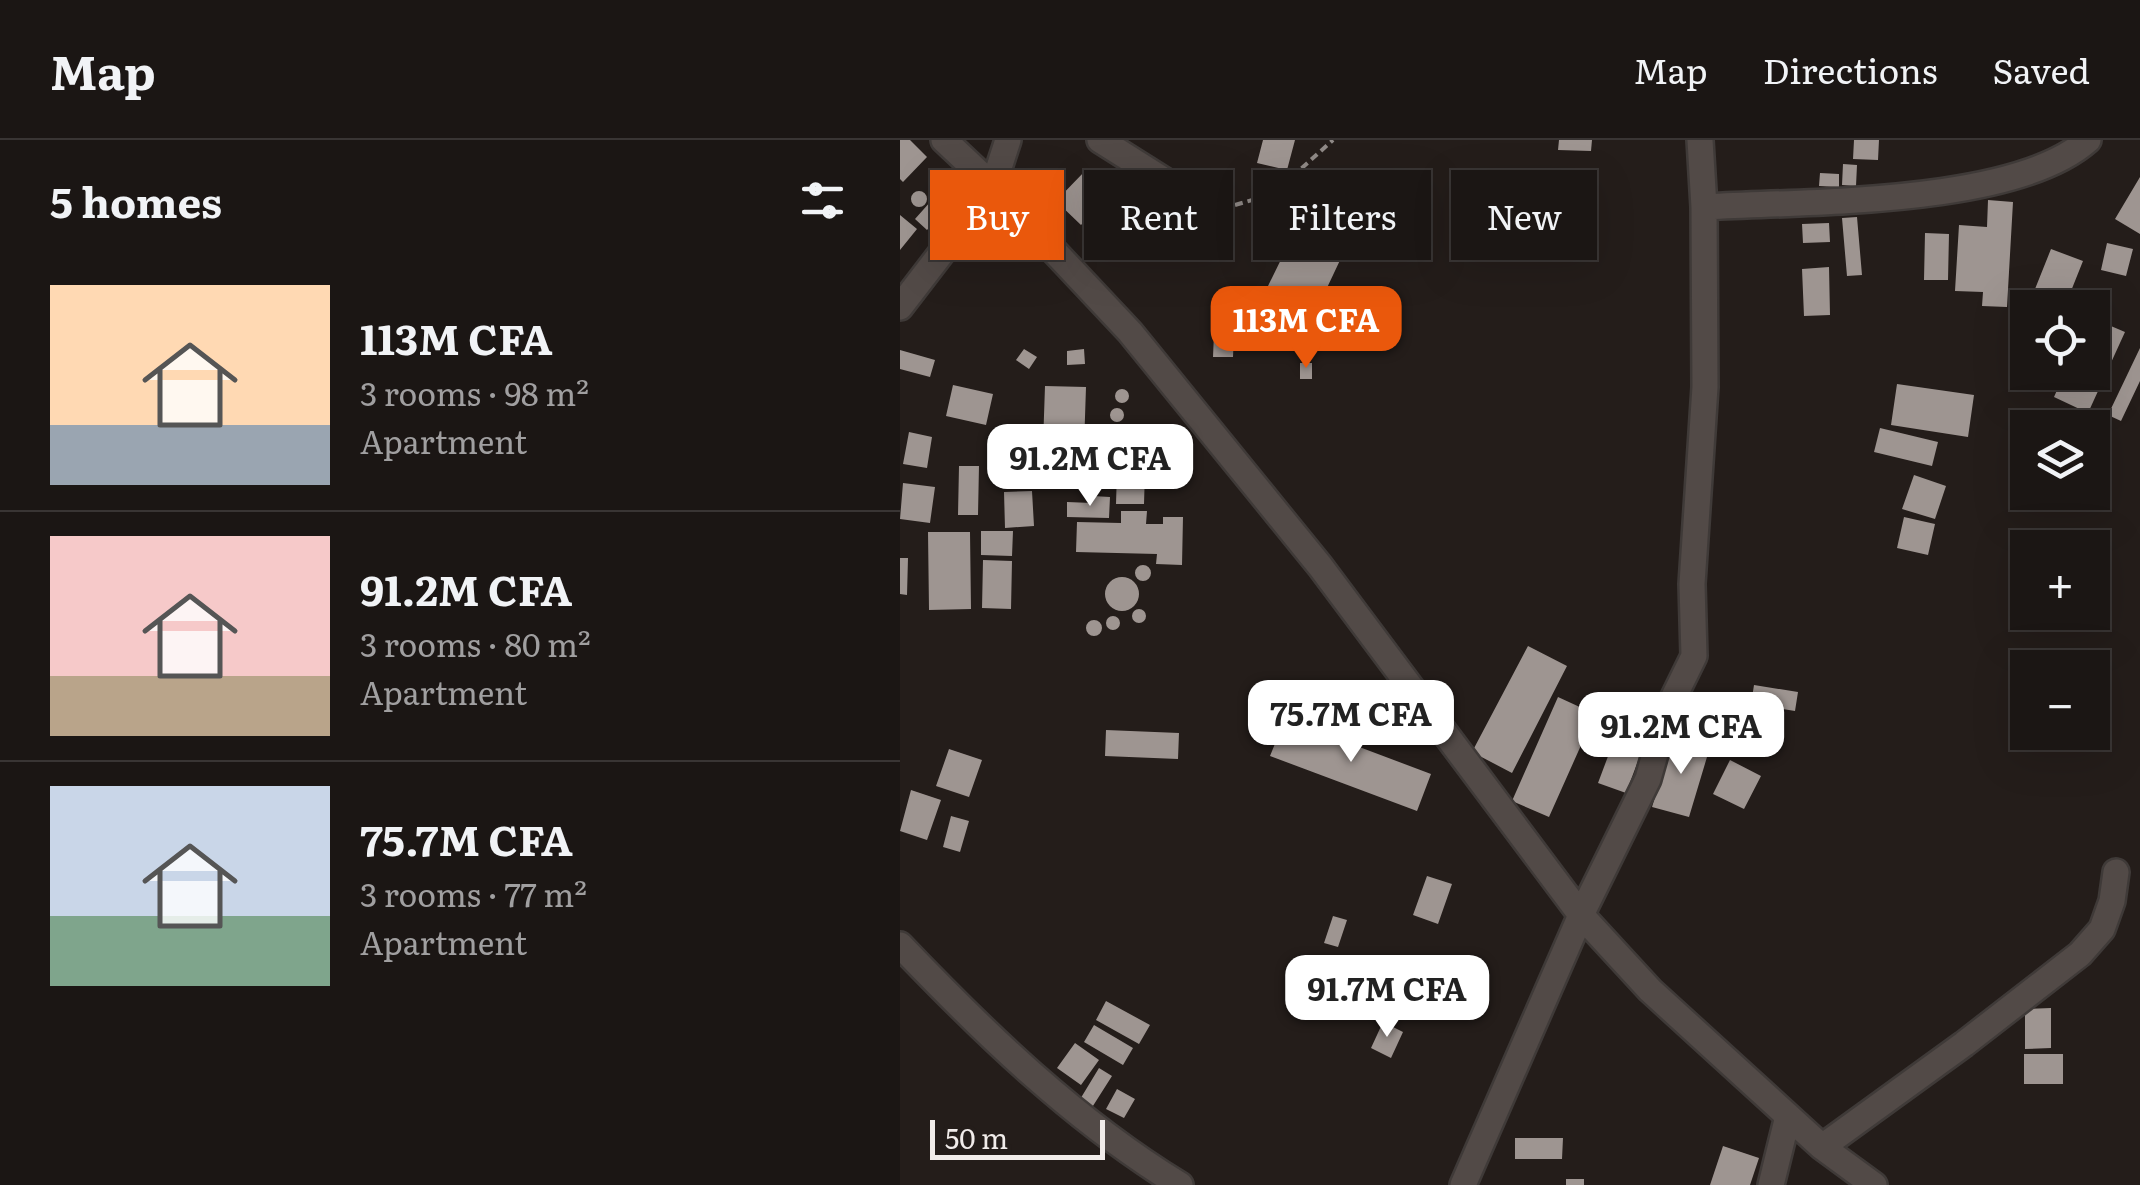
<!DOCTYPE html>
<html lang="en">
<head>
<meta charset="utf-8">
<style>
	:root { --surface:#1b1614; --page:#282322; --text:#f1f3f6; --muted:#a09fa0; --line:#393534; --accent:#ea580c }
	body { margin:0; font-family:Literata,serif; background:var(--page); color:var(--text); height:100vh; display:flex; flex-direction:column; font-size:38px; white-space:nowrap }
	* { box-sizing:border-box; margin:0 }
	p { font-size:32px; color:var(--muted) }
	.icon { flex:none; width:55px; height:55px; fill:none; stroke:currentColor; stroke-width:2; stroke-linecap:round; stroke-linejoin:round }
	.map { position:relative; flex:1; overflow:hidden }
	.drawer { display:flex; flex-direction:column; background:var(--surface); width:900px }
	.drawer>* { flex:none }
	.banner { position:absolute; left:30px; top:30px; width:950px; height:90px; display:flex; gap:20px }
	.buttons { position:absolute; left:1110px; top:150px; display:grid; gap:20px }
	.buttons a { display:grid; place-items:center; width:100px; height:100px; border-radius:0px; background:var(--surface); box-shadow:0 10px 40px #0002,0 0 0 2px var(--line); font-size:50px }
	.scale { position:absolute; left:30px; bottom:25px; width:175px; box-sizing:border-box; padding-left:10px; border:5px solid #f1ecea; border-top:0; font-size:28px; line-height:35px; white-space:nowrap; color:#f1ecea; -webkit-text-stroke:8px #241d1a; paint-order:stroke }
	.price { position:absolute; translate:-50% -85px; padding:0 22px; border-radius:20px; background:#fff; color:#222; font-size:32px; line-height:65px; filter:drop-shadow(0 2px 5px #0008) }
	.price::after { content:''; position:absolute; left:50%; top:60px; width:30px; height:22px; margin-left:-15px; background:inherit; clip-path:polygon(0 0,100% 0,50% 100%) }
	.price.selected { background:var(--accent); color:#fff }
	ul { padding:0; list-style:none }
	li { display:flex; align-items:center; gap:30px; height:250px; padding:0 50px }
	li+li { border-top:2px solid var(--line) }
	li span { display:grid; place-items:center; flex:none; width:280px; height:200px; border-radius:0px; color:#555 }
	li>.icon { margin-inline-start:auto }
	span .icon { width:120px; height:120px; fill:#fffc; stroke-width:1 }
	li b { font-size:42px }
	h2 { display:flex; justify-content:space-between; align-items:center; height:120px; padding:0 50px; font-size:42px }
	.chip { padding:0 35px; border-radius:0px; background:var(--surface); box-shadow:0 10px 40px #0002,0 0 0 2px var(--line); font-size:35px; line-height:90px }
	.chip.selected { background:var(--accent); color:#fff }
	header { display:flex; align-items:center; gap:60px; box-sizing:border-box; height:140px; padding:0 50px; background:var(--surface); border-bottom:2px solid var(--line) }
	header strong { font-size:48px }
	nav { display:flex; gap:55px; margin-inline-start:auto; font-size:35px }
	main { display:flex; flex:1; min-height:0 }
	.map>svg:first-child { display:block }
</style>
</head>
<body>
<header>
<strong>Map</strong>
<nav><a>Map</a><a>Directions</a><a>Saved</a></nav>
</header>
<main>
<section class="drawer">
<h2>5 homes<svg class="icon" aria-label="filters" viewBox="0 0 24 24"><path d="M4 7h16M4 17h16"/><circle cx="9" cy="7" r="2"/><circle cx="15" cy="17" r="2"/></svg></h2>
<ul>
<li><span style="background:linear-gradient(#ffd9b3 70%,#9aa5b1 0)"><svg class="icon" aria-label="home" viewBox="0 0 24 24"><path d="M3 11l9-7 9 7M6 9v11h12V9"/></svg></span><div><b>113M CFA</b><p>3 rooms · 98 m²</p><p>Apartment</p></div></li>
<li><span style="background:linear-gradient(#f6c9c9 70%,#b9a48a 0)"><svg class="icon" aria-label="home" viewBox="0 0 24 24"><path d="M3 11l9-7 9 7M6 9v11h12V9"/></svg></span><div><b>91.2M CFA</b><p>3 rooms · 80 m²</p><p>Apartment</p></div></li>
<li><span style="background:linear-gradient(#c9d6e8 65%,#7fa58c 0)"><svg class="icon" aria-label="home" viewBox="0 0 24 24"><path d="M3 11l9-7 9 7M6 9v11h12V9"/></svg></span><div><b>75.7M CFA</b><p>3 rooms · 77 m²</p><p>Apartment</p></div></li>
</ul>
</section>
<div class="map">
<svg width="1240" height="1045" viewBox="0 0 1240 1045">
	<rect width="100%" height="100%" fill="#241d1a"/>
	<!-- building -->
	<path fill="#9e9591" d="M0,0h10l17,17 -24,25 -3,-3z
		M363,0h32l-8,30 -30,-7z
		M659,0h33l-1,11 -33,-1z
		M954,0h25l-1,20 -25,-1z
		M943,24l14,1 -1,21 -14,-1z
		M185,31l25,24 -29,30 -25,-24z
		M920,33l19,1v13l-20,-1z
		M1240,37v57l-25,-15z
		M11 59a8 8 0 1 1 16 0a8 8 0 1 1-16 0Z
		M39,52l13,10 -25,28 -12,-11z
		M1088,60l25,2 -6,105 -25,-1 1,-14 -28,-1 4,-66 28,2z
		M0,75l17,14 -17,21z
		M957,77l5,58 -15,1 -5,-58z
		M929,83l1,19 -27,1 -1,-19z
		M394,93l48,23 -25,53 -49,-23z
		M1025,93l24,1 -1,46h-24z
		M1207,103l26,6 -7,27 -25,-6z
		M1151,109l32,12 -16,40 -32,-12z
		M929,127l1,48 -26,1 -2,-47z
		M1192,178l33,14 -37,81 -34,-16 11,-25h27z
		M314,193h20l-1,24h-20z
		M1240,208v33l-19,40 -13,-6z
		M124,209l13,8 -8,12 -13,-9z
		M184,209l1,15 -18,1v-14z
		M0,210l35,10 -5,17 -30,-8z
		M400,223h12v16h-12z
		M997,244l77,11 -6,42 -77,-12z
		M53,245l40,9 -7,31 -40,-9z
		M145,246l41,1 -2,60 -41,-2z
		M215 256a7 7 0 1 1 14 0a7 7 0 1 1-14 0Z
		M210 275a7 7 0 1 1 14 0a7 7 0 1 1-14 0Z
		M201 291a7 7 0 1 1 14 0a7 7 0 1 1-14 0Z
		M980,288l58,14 -6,24 -58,-14z
		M9,292l23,5 -5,31 -24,-4z
		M102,305h34v20h-34z
		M59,326h20l-1,49h-20z
		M217,331h28l-1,33h-28z
		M1014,335l32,11 -11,33 -33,-10z
		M3,343l32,4 -5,36 -30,-4z
		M132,351l2,35 -29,2 -1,-36z
		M193,356l17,1 -1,21 -42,-1v-15l25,1z
		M221,371h26l-1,13h17v-7h20l-1,48 -26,-1 1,-10 -81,-2 1,-30 44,1z
		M1004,377l31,7 -7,31 -31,-7z
		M81,391h32l-1,25 -31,-1z
		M28,392h42l1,77 -42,1z
		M0,418h8l-1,37 -7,-1z
		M83,420l29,1 -1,48 -29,-1z
		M235 433a8 8 0 1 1 16 0a8 8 0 1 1-16 0Z
		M205 454a17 17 0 1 1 34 0a17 17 0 1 1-34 0Z
		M232 476a7 7 0 1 1 14 0a7 7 0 1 1-14 0Z
		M206 483a7 7 0 1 1 14 0a7 7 0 1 1-14 0Z
		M186 488a8 8 0 1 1 16 0a8 8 0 1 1-16 0Z
		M628,506l39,20 -55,107 -40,-21z
		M854,545l44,7 -3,19 -44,-7z
		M658,557l37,17 -46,103 -37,-16z
		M385,579l146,55 -14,37 -147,-55z
		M719,587l28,10 -21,56 -28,-10z
		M206,590l73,3 -1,26 -73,-3z
		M774,595l36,12 -21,70 -37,-10z
		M49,609l33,11 -13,37 -33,-11z
		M830,620l31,16 -17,33 -31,-15z
		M11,650l30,10 -14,40 -27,-9z
		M51,676l18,5 -9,31 -17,-5z
		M527,736l25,8 -14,40 -25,-9z
		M433,776l14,4 -9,27 -14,-4z
		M206,861l44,24 -11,19 -43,-24z
		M1151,868v40l-26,1v-40z
		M483,882l20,10 -12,26 -20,-10z
		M194,885l39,23 -10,17 -39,-23z
		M175,903l24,17 -18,25 -24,-17z
		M1124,914h39v30h-39z
		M199,928l13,8 -21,33 -12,-8z
		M217,949l18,10 -11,19 -18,-9z
		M615,998h48l-1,21h-47z
		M823,1006l36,12 -9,27h-40z
		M666,1039h18v6h-18z"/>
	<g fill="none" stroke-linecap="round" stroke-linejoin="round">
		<defs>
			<path id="street" d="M44,0l49,46 137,146 190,234 261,349 69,75 172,157 52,38
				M200,0l111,70
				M804,67c99,-6 310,-1 384,-67
				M0,167l93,-121 15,-46
				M0,805c85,89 175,176 280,240
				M922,1007l142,-103 116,-90 22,-25 10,-28 4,-29
				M563,1045l118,-270 67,-136 19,-68 27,-55 -2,-72 13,-197 -1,-180 -4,-67
				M871,1045l17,-69"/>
		</defs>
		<!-- street casing -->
		<use href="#street" stroke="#3f3a38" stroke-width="30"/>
		<!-- path -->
		<path stroke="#8f8986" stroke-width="4" stroke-dasharray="8 5" stroke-linecap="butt" d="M335,65l38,-11 60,-54"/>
		<!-- street -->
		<use href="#street" stroke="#524a47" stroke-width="25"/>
	</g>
</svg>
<div class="buttons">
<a><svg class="icon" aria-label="locate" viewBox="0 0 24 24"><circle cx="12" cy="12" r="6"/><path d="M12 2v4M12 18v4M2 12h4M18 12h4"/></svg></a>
<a><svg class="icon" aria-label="layers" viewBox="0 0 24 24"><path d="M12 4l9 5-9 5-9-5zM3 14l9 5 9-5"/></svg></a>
<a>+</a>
<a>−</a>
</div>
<div class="scale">50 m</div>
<b class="price selected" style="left:406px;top:231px">113M CFA</b>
<b class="price" style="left:190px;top:369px">91.2M CFA</b>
<b class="price" style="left:451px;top:625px">75.7M CFA</b>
<b class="price" style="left:781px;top:637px">91.2M CFA</b>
<b class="price" style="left:487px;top:900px">91.7M CFA</b>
<div class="banner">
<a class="chip selected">Buy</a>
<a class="chip">Rent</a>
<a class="chip">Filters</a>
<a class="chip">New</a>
</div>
</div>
</main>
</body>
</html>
